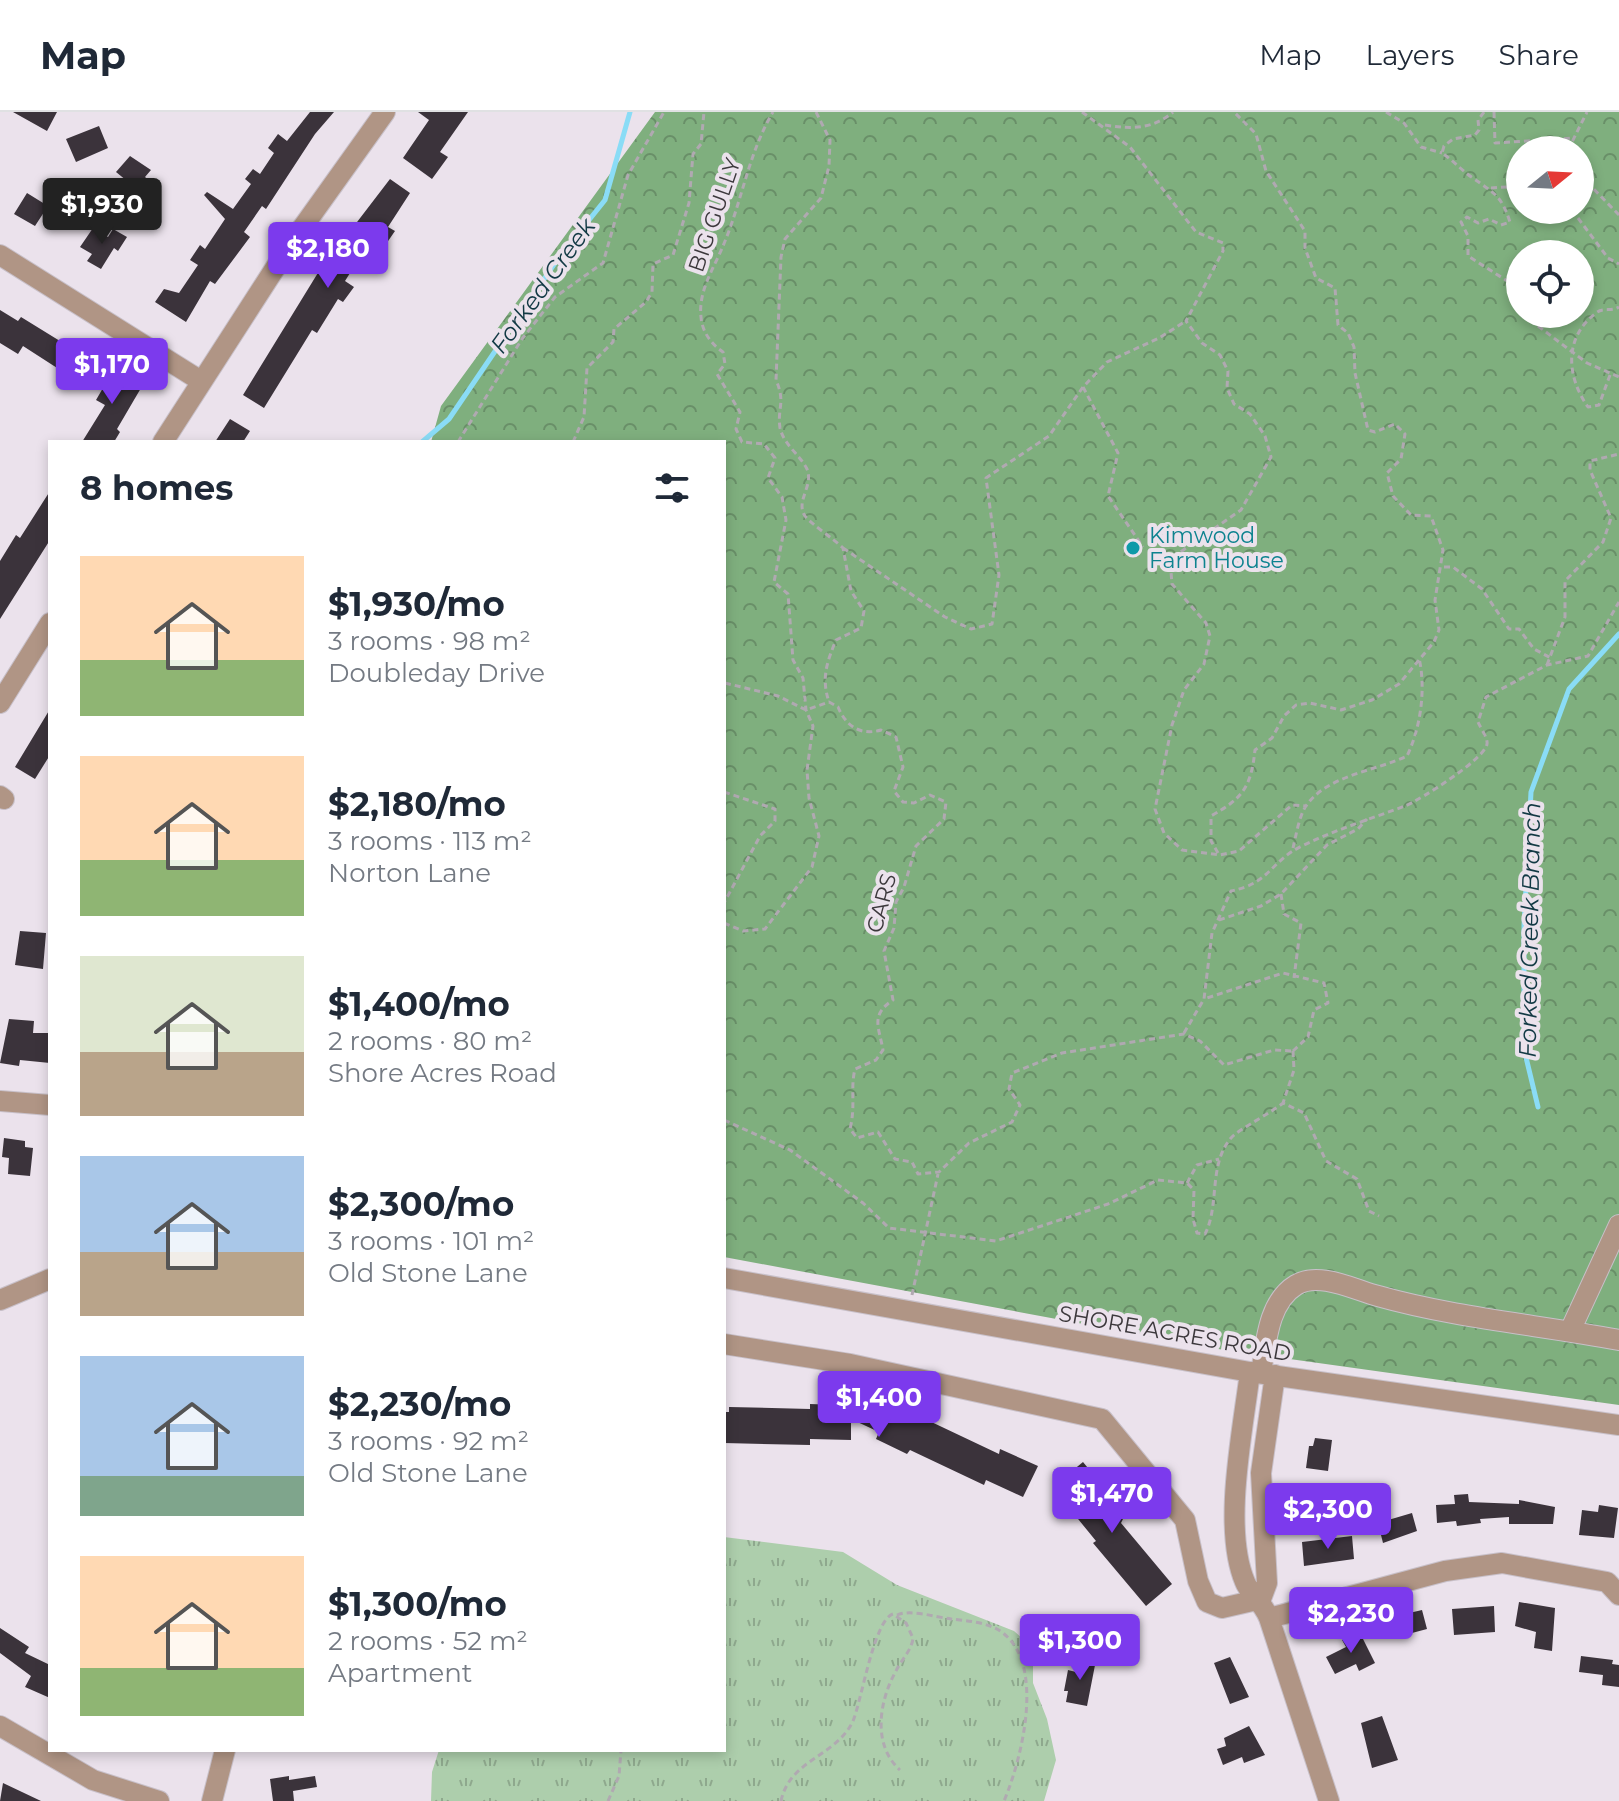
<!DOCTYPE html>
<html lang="en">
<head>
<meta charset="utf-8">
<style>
	:root { --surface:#fff; --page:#f6f6f7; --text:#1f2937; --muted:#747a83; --line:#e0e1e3; --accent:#7c3aed }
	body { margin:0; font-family:Montserrat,sans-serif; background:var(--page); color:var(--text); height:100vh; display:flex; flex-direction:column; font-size:30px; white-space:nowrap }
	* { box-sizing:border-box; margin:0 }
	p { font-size:26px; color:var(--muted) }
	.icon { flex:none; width:44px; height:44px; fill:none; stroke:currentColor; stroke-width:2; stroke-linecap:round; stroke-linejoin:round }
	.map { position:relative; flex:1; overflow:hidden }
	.panel { position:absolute; left:48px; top:328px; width:678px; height:1312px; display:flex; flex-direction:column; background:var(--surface); border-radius:0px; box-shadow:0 4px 12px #0003 }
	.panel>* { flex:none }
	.needle { width:52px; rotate:72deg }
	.fabs { position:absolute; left:1506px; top:24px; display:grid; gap:16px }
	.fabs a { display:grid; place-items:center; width:88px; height:88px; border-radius:50%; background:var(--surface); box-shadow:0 4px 12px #0003; font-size:40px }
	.price { position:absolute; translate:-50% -68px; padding:0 18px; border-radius:8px; background:var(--accent); color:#fff; font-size:26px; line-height:52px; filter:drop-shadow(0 2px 4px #0008) }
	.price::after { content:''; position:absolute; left:50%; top:48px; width:24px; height:18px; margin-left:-12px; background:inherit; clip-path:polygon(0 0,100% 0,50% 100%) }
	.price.selected { background:#222; color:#fff }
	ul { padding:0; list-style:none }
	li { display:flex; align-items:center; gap:24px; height:200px; padding:0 32px }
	li span { display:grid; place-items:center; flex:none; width:224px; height:160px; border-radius:0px; color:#555 }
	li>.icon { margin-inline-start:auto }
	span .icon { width:96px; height:96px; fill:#fffc; stroke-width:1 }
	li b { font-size:34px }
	h2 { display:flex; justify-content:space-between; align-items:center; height:96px; padding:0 32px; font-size:34px }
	header { display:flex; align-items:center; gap:48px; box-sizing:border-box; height:112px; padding:0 40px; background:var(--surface); border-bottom:2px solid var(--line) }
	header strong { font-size:38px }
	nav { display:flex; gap:44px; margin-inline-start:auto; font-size:28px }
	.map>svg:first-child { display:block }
</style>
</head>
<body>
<header>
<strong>Map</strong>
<nav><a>Map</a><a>Layers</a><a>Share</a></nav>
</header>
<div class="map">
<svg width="1619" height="1689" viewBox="0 0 1619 1689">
	<defs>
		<pattern id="grass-tufts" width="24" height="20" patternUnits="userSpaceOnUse" patternTransform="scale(2)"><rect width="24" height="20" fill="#adceac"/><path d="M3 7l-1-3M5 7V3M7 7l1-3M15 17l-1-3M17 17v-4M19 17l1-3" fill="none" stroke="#8ea88d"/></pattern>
		<pattern id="forest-crowns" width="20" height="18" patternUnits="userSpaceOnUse" patternTransform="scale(2)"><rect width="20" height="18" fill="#7faf7e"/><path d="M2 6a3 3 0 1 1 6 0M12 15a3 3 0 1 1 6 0" fill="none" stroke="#698f68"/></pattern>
	</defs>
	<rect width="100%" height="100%" fill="#ebe2ec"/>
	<!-- grass -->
	<path fill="url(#grass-tufts)" d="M724,1425l119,15 54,33 117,46 19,17v35l14,36 9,41 -12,41h-613l1,-29 7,-22h285z"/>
	<!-- forest -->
	<path fill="url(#forest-crowns)" fill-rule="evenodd" d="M655,0h964v1293l-401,-56 -494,-92v-815h-293l10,-36zM1520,38h60v60h-60zM1520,142h60v60h-60z"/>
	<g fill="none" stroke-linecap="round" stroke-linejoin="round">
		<!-- stream -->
		<path stroke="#8adcf6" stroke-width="5" d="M422,330l27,-23 108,-159 48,-60 25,-88
			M1538,995l-14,-58v-124l7,-133 38,-103 50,-55"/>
	</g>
	<!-- building -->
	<path fill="#3b333b" d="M13,0h44l-10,19z
		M310,0h24l-19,22 -49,75 -4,-3 -18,26 6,5 -35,47 -5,-3 -24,41 -31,-20 9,-13 15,4 19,-28 -8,-5 10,-15 5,4 20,-30 -21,-24 3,-3 26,17 18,-25 -6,-5 8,-10 7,5 14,-21 -6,-5 10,-14 9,7z
		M418,0h50l-28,40 8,5 -16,22 -29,-21 26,-38z
		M99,14l9,22 -32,14 -10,-23z
		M130,44l21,14 -6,7 7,6 -9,11 -27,-22z
		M390,67l20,14 -22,34 7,4 -20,29 -18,-13 -14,22 7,4 -5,8 9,6 -11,15 -5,-3 -21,34 -5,-3 -48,78 -21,-13 81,-132 3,2 24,-41 3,2z
		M27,81l21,13 -13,20 -21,-12z
		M93,116l15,9 5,-8 14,8 -9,14 -4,-3 -13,21 -14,-8 5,-7 -12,-7z
		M0,198l18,11 3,-4 60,37 -13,21 -45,-29 -5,8 -18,-11z
		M104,255l37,21 -24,41 3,3 -6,10h-32l23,-37 -9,-5 7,-12 -9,-5z
		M230,307l20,12 -7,11h-28z
		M50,379v49l-50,79v-58l16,-26 4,3z
		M50,597v46l-15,24 -20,-12z
		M20,819l26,2 -3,36 -28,-4z
		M9,907l25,2 -1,12h17v30l-30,-3 -1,6 -19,-3z
		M4,1026l21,3v6l8,1 -3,28 -22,-2 1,-16 -7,-1z
		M810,1292l55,2 22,10 3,-8 31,15 2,-5 76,36 1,-5 38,17 -15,31 -37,-17 -2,5 -74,-35 -3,4 -31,-15 3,-7 -28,-13v21l-41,-1v6l-86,-2v-31h5v-5l81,2z
		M1315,1326l17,2 -4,31 -22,-3 3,-22h4z
		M1083,1350l22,27 -3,4 21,26 -2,4 51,61 -26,22 -53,-63 3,-2 -22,-27 3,-3 -22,-26z
		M1468,1382l1,8 50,2v-4l36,7 -2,17h-44v-7l-29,2 1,4 -24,3 -1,-5 -19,2 -1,-18 19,-1 -1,-9z
		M1599,1393l19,3 -4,30 -35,-3 3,-25 16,2z
		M1412,1401l5,18 -34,12 -5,-20z
		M1352,1424l2,23 -50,7 -2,-24z
		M1519,1490l36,6 -3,43 -18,-3 2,-16 -21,-6z
		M1494,1494l1,26 -41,3 -2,-26z
		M1422,1498l5,19 -34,9 -5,-20z
		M0,1516l29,19 -4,6 25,12v33l-25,-11 6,-11 -31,-23z
		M1359,1519l16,32 -16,8 -3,-7 -21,10 -9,-17 20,-10 -4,-7z
		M1581,1544l32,4 -1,4 7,1v22l-17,-2 1,-10 -24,-3z
		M1080,1545l16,3 -9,46 -21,-4 2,-11h-4l4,-21 8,2z
		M1230,1545l19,40 -19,7 -16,-41z
		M1382,1604l16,44 -26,8 -11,-45z
		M1249,1614l16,29 -21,8 -2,-6 -19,8 -6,-16 9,-3 -2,-8z
		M289,1664v4l26,-4 2,11 -24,4 1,10h-21l-3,-22z
		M3,1671l38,18h-41z"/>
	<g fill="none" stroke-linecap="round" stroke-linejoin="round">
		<defs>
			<path id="minor" d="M0,143l201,126
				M163,330l127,-197 95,-133
				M0,591l50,-80
				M0,684l4,3
				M0,989l50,4
				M724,1166l526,94 369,53
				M0,1188l50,-21
				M1570,1219l49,-106
				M724,1232l126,20 252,55 83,101 13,61 9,21 15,6 39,-9
				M1250,1260c-7,58 -28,156 -5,210 4,11 17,19 24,36l60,183
				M1261,1261c5,-30 7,-71 35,-88 23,-14 59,5 82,11 78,22 162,29 241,44
				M1261,1487l6,-16 -6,-110 14,-98
				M1269,1506l176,-47 57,-8 105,19 12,13
				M0,1614l93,54 66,21
				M212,1689l13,-51"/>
		</defs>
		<!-- minor casing -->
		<use href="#minor" stroke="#c8c0c9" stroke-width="22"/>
		<!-- path -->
		<path stroke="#b0a9b1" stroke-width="3" stroke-dasharray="6 4" stroke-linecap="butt" d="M816,0l14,28 -1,26 -8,32 -36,41 -4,18 -5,123c10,23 1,28 4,48 4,17 20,27 27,41 7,17 -12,32 -2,47 5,7 30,24 38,32l8,43 13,20 -3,17 -25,12c-9,22 -15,38 -7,62
			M1082,0l48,35 66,85 27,11v8l-37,70 16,22 18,12 8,16 -1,17 7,16 16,10 15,22 6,21 -30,53 -62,43 -8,19 1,12 34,39 4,13 -6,28 -20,26 -12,35 -17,84 9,24 18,17 38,5 19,-4 53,-46 14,1
			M1386,0l18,11 17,24 21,6
			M1484,0l-6,8 1,10 -4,5 -22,4 -9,7 -2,7c12,8 20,18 31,25 22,16 28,17 37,44l-9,3 -12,-6 -11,4 -11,-6 -6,5 7,14v20l44,28 8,19
			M1494,0l1,31 80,-5
			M1105,13c25,4 47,5 68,-13
			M1568,38l19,-38
			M1580,63l39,40
			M1491,76l29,-2
			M1572,98l36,48 11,6
			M1522,202l65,49 32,14
			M1610,263l-11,30 -11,2c-22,-31 -24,-70 8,-94 7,-6 15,-1 23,-6
			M1083,275l35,66 -10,43 35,51
			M458,330l64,-103 33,-42 48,-34 25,-88 36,-63
			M573,330l11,-25 3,-49 26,-26 1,-13 32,-27 6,-10 1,-28 20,-9 16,-52 4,-49 8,-10 3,-32
			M843,436l102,69 26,12 21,-5 7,-49 -13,-97 63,-42 34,-49 24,-25 52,-24 27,-17
			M1444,455h9l29,22 27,40h10l15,20 17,9
			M1547,553l18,-48v-36l38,-39 8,-24 -21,-48v-9l29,-7
			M725,571l53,13 28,14 23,-8 9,5c8,19 22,29 43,23l15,7 7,30 -9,24 9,11 11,1 16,-8 16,7 -2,17 -28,27 -12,41 -8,15 -2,26 -10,23 9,49c-23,15 -14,27 -10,50l-7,10 -21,9c-5,20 1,36 -5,60l7,9 21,-6 17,27 17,3 6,12 21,-2 30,-29 43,-21 8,-17 -11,-16 3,-16 50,-20 122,-19 16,7 24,24 50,-15 19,1
			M724,680l51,17v12l-15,15 -36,67
			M1293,736c3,-12 6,-32 13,-42 21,-31 70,-35 101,-50 14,-29 19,-68 12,-98
			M1218,741l-7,-12v-25c32,-18 40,-29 44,-66l17,-12 12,-22 12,-11 14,-2 31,7 31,-10 27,-16 35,-42 5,-12 -4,-30 8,-50 -12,-34 -20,-1 -18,-19 -6,-23 14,-14 4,-25 -10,-10 -20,8 -7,-2 -13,-57 -1,-26 -6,-14 -10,-8 -3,-37 -19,-10 -11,-30v-17l-39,-60 -10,-37 -22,-22
			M1281,782l3,20 17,9 -7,55
			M1219,808l42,-14 20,-12 46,-49 31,-16 9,-10
			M724,811l19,8 22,-2 47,-62 7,-31 -10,-38 -2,-28 6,-44 -7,-16 -3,-32 -10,-18 -5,-66 -14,-12 12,-62 -4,-23 -14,-19 7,-20 -11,-14 -22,-2 -6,-13 4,-17 -23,-38 8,-10 -2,-12c-11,-7 -21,-20 -22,-35 -3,-26 13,-49 22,-71 19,-44 25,-92 50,-134
			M1184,921l20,-34
			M1293,939l15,-14 6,-27 14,-7 -4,-20 -41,-10 -79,26 8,-66 19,-42c40,-8 39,-30 71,-45 33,-16 68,-27 103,-40 15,-6 80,-47 82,-62 1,-6 -6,-15 -9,-22l8,-25 61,-32 41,-9 31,-54
			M1293,939l1,19 -11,33 21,10 22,48 31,18 12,32 10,5
			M724,1008l66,30 73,53 26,25 107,13 112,-37 50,-24 29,3 7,7 -1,29 4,14 8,1c15,-29 3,-69 26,-96 8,-9 40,-25 52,-35
			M1187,1071l10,-18 22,-6
			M912,1183l26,-121
			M897,1503c13,-6 38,2 54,4 16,2 38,3 52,14 43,33 18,128 1,168
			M608,1689l11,-25 2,-26
			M781,1689c9,-42 55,-44 72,-80 9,-22 21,-101 40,-107l13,9 7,15c-1,12 -12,22 -17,33 -17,30 -24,74 4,99"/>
		<!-- minor -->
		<use href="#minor" stroke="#b09585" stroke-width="20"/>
	</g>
	<!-- markers -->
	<circle fill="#0f9aa8" stroke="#ebe2ec" stroke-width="3" cx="1133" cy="436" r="8"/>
	<g text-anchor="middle" stroke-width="8" stroke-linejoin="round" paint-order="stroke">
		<!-- street labels -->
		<g font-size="22" fill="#3c383c" stroke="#ebe2ec">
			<text transform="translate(714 103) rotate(-71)" y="8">BIG GULLY</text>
			<text transform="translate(881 791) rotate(-75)" y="8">CARS</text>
			<text transform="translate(1175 1221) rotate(10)" y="8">SHORE ACRES ROAD</text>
		</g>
		<!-- culture labels -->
		<g font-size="22" fill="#0d838f" stroke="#ebe2ec" text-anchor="start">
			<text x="1149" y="431">Kimwood<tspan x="1149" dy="25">Farm House</tspan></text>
		</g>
		<!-- water labels -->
		<g font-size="24" font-style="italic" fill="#123944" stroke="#ebe2ec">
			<text transform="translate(543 174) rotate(-54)" y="8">Forked Creek</text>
			<text transform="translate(1530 818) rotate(-89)" y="8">Forked Creek Branch</text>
		</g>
	</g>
</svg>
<div class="fabs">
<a><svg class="needle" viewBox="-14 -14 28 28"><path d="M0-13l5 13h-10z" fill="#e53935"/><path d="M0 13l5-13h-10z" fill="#747a83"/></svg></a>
<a><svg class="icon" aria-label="locate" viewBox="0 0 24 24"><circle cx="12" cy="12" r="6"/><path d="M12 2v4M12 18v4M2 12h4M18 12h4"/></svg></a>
</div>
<b class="price selected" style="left:102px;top:134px">$1,930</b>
<b class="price" style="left:328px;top:178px">$2,180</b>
<b class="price" style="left:112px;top:294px">$1,170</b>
<b class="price" style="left:879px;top:1327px">$1,400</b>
<b class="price" style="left:1112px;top:1423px">$1,470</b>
<b class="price" style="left:1328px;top:1439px">$2,300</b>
<b class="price" style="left:1351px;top:1543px">$2,230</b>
<b class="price" style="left:1080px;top:1570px">$1,300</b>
<section class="panel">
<h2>8 homes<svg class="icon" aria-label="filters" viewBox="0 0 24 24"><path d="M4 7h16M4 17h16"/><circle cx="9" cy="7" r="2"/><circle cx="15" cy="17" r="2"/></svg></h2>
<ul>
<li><span style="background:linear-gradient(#ffd9b3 65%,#8fb573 0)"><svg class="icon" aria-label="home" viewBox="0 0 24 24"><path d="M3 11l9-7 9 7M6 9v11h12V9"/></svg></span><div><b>$1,930/mo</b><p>3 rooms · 98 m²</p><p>Doubleday Drive</p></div></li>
<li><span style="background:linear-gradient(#ffd9b3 65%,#8fb573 0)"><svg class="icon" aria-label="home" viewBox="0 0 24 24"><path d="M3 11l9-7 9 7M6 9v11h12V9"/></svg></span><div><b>$2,180/mo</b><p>3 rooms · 113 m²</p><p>Norton Lane</p></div></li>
<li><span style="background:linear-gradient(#dfe7d0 60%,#b9a48a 0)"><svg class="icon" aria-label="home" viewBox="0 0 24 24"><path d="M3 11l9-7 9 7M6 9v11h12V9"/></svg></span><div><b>$1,400/mo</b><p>2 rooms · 80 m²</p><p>Shore Acres Road</p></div></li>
<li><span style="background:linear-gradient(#a9c7e8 60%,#b9a48a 0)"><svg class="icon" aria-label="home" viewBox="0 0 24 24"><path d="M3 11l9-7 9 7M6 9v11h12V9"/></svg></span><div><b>$2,300/mo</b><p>3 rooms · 101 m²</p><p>Old Stone Lane</p></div></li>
<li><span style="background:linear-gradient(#a9c7e8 75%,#7fa58c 0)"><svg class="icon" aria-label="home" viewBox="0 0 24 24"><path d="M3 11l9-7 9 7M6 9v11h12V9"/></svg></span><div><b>$2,230/mo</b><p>3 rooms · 92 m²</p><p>Old Stone Lane</p></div></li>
<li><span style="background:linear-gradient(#ffd9b3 70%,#8fb573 0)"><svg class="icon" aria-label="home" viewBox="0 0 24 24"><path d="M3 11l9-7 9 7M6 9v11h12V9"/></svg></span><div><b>$1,300/mo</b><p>2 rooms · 52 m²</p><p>Apartment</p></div></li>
</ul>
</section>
</div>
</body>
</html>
